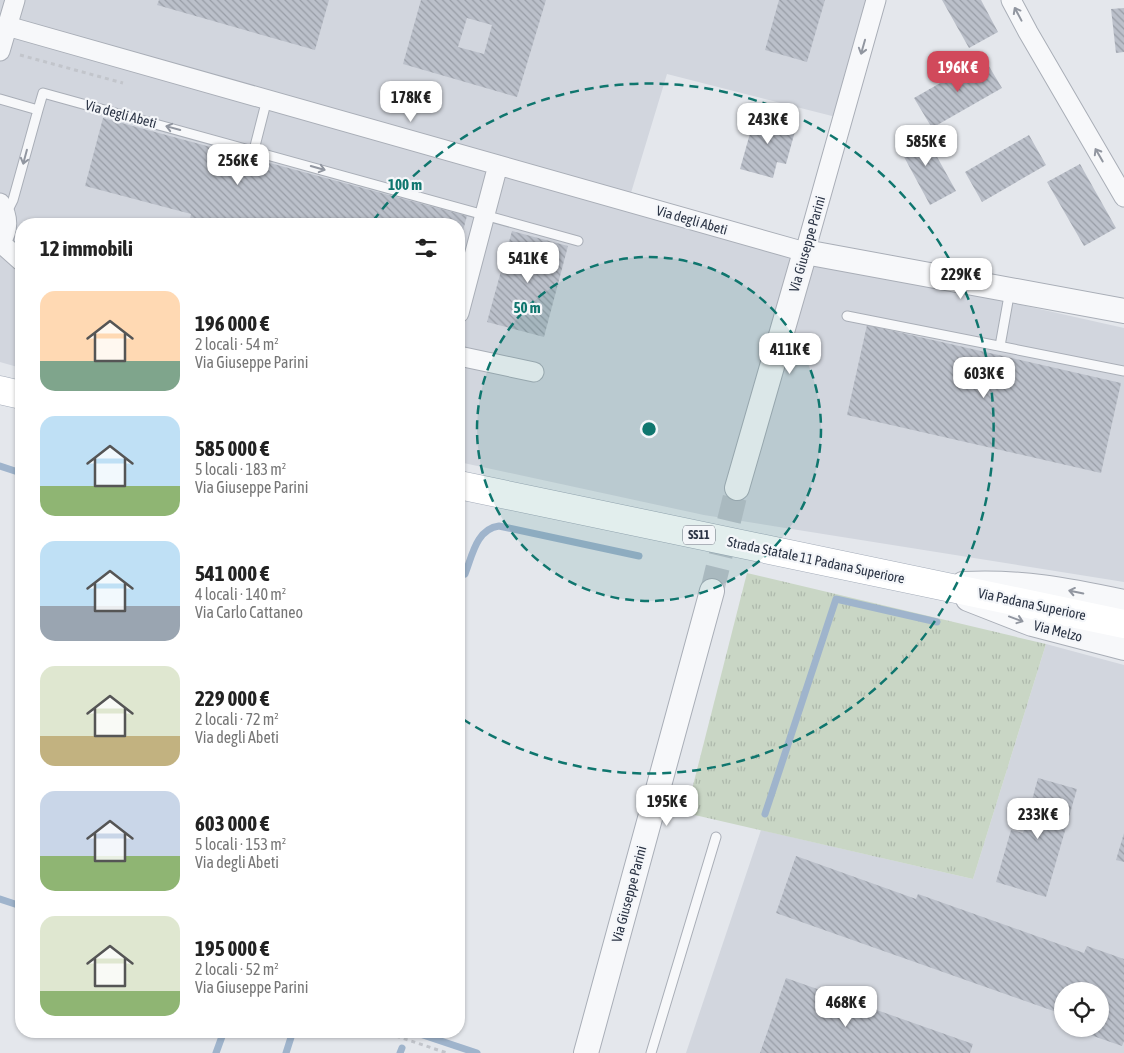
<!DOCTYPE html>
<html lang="it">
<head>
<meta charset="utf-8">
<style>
	:root { --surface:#fff; --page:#f2f2f2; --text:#222; --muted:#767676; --accent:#d1495b }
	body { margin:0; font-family:"Asap Condensed",sans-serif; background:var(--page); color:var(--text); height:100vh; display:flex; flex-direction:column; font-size:19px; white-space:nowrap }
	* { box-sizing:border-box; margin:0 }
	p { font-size:16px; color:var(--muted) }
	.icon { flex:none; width:28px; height:28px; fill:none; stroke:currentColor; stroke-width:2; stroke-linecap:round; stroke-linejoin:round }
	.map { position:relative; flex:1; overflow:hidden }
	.panel { position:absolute; left:15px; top:218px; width:450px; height:820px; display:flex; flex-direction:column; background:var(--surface); border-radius:20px; box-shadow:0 1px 4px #0004 }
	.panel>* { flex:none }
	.fabs { position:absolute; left:1054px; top:982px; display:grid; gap:10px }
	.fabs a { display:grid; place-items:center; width:55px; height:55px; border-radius:50%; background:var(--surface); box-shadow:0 1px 4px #0004; font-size:25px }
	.price { position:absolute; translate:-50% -42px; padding:0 11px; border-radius:10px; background:#fff; color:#222; font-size:16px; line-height:32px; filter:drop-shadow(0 1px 2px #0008) }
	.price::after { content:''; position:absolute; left:50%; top:30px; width:15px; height:11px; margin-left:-8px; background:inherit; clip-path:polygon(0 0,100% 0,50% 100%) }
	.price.on { background:var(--accent); color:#fff }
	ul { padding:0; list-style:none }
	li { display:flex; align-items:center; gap:15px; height:125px; padding:0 25px }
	li span { display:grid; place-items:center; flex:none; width:140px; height:100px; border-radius:15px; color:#555 }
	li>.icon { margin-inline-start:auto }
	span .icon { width:60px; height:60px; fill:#fffc; stroke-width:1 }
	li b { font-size:21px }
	h2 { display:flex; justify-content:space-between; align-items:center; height:60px; padding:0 25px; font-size:21px }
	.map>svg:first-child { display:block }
</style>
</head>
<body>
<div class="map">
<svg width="1124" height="1053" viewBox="0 0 1124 1053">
	<defs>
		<pattern id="grass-tufts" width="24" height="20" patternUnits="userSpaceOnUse" patternTransform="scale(1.25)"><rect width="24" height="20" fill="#c9d6c5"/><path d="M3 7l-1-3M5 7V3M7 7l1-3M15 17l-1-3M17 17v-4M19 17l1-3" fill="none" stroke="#adb8ab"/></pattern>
		<pattern id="building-back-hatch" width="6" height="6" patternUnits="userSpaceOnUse" patternTransform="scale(1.25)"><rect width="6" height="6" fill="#bbc0ca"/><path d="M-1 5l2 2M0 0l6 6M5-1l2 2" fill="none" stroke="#989da6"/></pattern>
	</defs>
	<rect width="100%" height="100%" fill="#e4e7ec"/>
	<!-- built -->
	<path fill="#d2d6de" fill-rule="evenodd" d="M0,0h870l-34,117 -169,-43 -40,132 172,49 325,73v254l-420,-67 -245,-53v-238h-438v144l-21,-6z
		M1046,644l78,21v388h-438l75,-223 212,49zM1062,991h38v38h-38z"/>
	<!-- grass -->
	<path fill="url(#grass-tufts)" d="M747,573l299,71 -73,235 -287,-66z"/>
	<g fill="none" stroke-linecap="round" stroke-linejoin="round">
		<!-- stream -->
		<path stroke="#9fb4cc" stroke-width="7" d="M0,466l21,7
			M465,574c7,-17 11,-45 34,-48l140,30
			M765,814l71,-215 101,23
			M0,899l21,7
			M411,1031l66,22
			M216,1053l8,-22
			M286,1053l7,-22
			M400,1053l2,-5"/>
	</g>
	<!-- building -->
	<path fill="url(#building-back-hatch)" fill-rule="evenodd" d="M159,0h170l-14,50 -158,-45z
		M421,0h125l-29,97 -114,-33zM467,18l25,7 -8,29 -26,-7z
		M779,0h46l-18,62 -42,-12z
		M942,0h39l17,32 -29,16z
		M1124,8v44l-8,1 -5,-44z
		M984,58l18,30 -70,40 -18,-30z
		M756,112l41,12 -11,40 -9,-2 -4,16 -33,-9z
		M103,118l364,98 -8,29v-21h-270l2,-10 -106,-28z
		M921,128l35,63 -26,14 -34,-63z
		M1029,135l17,30 -64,37 -17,-30z
		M1080,164l36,64 -32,18 -37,-64z
		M512,231l56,15 -24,91 -57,-15z
		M867,325l254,58 -20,90 -254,-58z
		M1038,778l39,11 -31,108 -50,-15 15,-52 12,3z
		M1124,833v29l-8,-2z
		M796,856l120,43 2,-5 166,59 3,-7 37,13v82l-2,5 -49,-17h27v-38h-38v23l-286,-101z
		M786,978l187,66 -3,9h-210z"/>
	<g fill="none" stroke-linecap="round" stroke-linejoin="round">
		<!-- tertiary-tunnel -->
		<path stroke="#bfc3cb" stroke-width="24" stroke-dasharray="24 12" stroke-linecap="butt" d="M712,591l25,-103"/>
		<defs>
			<path id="service" d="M0,99l38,11 5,-17 535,148
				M254,150l13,-51
				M6,214l7,-14 25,-90
				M847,316l277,55
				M1000,346l10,-56
				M651,1053l65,-216"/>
			<path id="minor" d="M1011,0l17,32 96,165
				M7,26l798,226 71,-252
				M0,51l15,-51
				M0,203c9,14 9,27 0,41
				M1,243l20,18
				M459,313l39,-148
				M459,356l75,16"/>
			<path id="tertiary" d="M737,488l68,-236 319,59
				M963,584c59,-3 104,6 161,18
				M968,599l64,25 92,24
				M586,1053l126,-462"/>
			<path id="primary" d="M0,390l21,5
				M459,485l665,139"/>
		</defs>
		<!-- service casing -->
		<use href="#service" stroke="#a9aeb7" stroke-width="11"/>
		<!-- minor casing -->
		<use href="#minor" stroke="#a9aeb7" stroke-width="21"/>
		<!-- tertiary casing -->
		<use href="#tertiary" stroke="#a9aeb7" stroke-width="26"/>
		<!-- primary casing -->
		<use href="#primary" stroke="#a3abb8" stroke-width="29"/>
		<!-- path -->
		<path stroke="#c2c5cb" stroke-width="3" stroke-dasharray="4 4" stroke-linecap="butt" d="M20,55l103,28
			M381,1031l66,22"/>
		<!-- service -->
		<use href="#service" stroke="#f7f8fa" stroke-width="9"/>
		<!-- minor -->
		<use href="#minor" stroke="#f7f8fa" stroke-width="19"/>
		<!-- tertiary -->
		<use href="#tertiary" stroke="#f7f8fa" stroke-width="24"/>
		<!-- primary -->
		<use href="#primary" stroke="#fff" stroke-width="28"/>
	</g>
	<!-- one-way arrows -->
	<defs><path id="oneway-shaft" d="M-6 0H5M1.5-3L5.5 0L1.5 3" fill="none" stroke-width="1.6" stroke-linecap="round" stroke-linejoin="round" transform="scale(1.25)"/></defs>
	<g stroke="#9196a0">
		<use href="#oneway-shaft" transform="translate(1018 14) rotate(-118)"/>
		<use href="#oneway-shaft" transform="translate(863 47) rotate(106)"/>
		<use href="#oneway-shaft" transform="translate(173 128) rotate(-165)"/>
		<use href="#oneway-shaft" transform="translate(1099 155) rotate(-120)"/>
		<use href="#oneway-shaft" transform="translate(25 157) rotate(105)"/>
		<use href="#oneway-shaft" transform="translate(318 168) rotate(16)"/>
		<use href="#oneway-shaft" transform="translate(1076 592) rotate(-168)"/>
		<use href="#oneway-shaft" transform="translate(1016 619) rotate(20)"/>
	</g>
	<!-- distance rings -->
	<circle cx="649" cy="429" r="172" fill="#0f766e" fill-opacity=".12"/>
	<g fill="none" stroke="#0f766e" stroke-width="2.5" stroke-dasharray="9 6">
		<circle cx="649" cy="429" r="172"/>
		<path d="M373 221A345 345 0 1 1 461 718"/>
	</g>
	<g text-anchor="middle" stroke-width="4.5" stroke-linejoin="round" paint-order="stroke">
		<!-- shield labels -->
		<rect fill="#f4f6f9" stroke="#676e7b" stroke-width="1" x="683" y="525.5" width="32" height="19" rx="4"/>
		<g font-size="12" font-weight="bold" fill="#2b3445">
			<text x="699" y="539">SS11</text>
		</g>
		<!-- street labels -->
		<g font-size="14" fill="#2b3445" stroke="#f4f6f9">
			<text transform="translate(121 114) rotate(15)" y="5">Via degli Abeti</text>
			<text transform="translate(692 220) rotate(16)" y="5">Via degli Abeti</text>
			<text transform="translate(807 244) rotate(-74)" y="5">Via Giuseppe Parini</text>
			<text transform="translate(816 560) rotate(12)" y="5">Strada Statale 11 Padana Superiore</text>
			<text transform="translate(1032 604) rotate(12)" y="5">Via Padana Superiore</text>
			<text transform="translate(1058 631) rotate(14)" y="5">Via Melzo</text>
			<text transform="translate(629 894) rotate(-75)" y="5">Via Giuseppe Parini</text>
		</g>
	</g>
	<circle cx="649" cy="429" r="8" fill="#0f766e" stroke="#f4f6f9" stroke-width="2.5"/>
	<g font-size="15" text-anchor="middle" font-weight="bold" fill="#0f766e" stroke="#f4f6f9" stroke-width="4.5" stroke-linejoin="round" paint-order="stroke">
		<text x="405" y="190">100 m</text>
		<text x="527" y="313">50 m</text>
	</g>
</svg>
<div class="fabs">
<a><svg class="icon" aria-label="locate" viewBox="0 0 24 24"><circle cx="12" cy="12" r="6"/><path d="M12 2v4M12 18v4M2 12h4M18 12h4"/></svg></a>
</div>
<b class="price on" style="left:958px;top:93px">196K €</b>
<b class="price" style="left:411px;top:123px">178K €</b>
<b class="price" style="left:768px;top:145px">243K €</b>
<b class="price" style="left:926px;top:167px">585K €</b>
<b class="price" style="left:238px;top:186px">256K €</b>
<b class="price" style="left:528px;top:284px">541K €</b>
<b class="price" style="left:961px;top:300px">229K €</b>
<b class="price" style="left:790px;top:375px">411K €</b>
<b class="price" style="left:984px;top:399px">603K €</b>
<b class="price" style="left:667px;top:827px">195K €</b>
<b class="price" style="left:1038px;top:840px">233K €</b>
<b class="price" style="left:846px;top:1028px">468K €</b>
<section class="panel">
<h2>12 immobili<svg class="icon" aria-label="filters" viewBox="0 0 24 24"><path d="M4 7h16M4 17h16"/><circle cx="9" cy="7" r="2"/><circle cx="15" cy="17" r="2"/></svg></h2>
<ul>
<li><span style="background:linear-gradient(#ffd9b3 70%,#7fa58c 0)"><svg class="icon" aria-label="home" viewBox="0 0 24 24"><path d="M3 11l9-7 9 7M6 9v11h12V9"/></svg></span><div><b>196 000 €</b><p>2 locali · 54 m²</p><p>Via Giuseppe Parini</p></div></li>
<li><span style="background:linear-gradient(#bfe0f5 70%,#8fb573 0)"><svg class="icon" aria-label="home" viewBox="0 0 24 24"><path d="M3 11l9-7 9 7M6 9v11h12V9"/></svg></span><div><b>585 000 €</b><p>5 locali · 183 m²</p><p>Via Giuseppe Parini</p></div></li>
<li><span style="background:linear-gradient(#bfe0f5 65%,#9aa5b1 0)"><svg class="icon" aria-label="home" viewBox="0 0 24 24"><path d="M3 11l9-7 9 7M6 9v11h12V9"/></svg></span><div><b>541 000 €</b><p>4 locali · 140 m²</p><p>Via Carlo Cattaneo</p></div></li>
<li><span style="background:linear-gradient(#dfe7d0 70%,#c2b280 0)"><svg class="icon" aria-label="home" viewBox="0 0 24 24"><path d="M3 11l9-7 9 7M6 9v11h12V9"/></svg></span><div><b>229 000 €</b><p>2 locali · 72 m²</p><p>Via degli Abeti</p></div></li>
<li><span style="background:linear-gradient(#c9d6e8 65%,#8fb573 0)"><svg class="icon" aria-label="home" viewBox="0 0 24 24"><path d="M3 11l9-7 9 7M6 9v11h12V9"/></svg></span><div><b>603 000 €</b><p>5 locali · 153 m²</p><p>Via degli Abeti</p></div></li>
<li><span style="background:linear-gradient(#dfe7d0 75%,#8fb573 0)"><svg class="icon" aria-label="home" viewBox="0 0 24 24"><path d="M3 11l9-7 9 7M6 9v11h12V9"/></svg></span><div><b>195 000 €</b><p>2 locali · 52 m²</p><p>Via Giuseppe Parini</p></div></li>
</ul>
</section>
</div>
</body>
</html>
